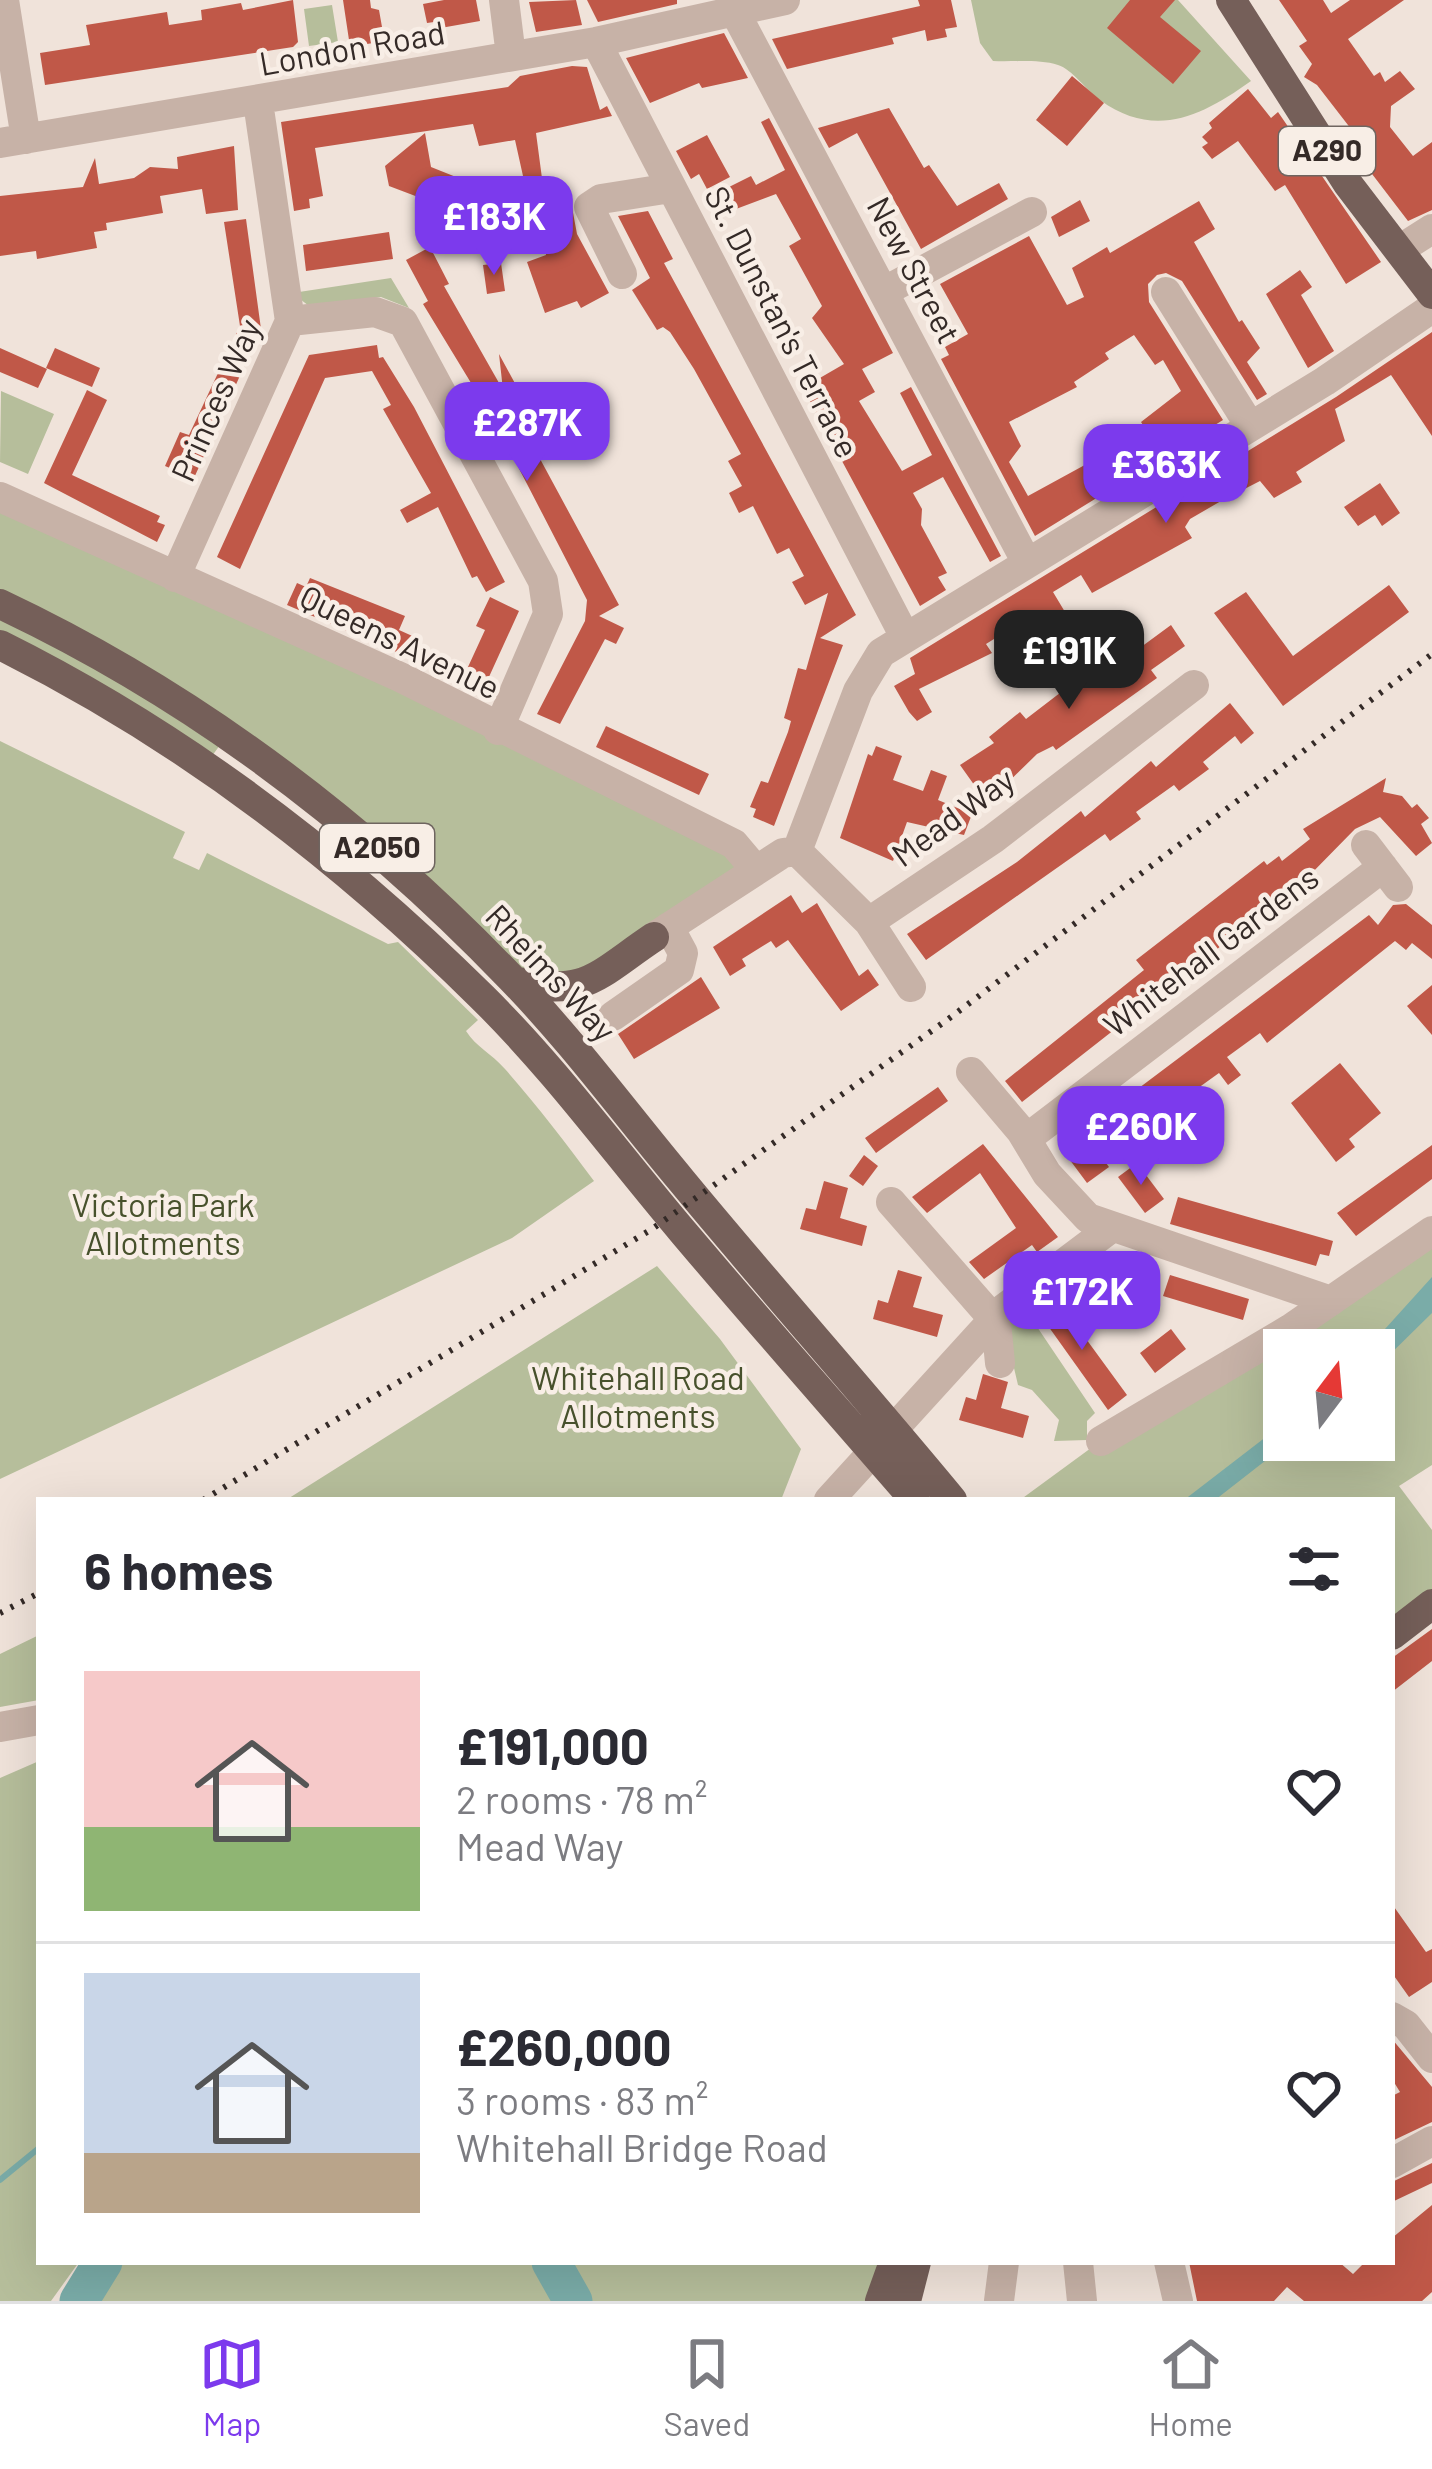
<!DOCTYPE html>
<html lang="en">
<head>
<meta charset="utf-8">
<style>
	:root { --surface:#fff; --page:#f7f7f7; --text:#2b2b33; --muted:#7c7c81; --line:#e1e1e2; --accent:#7c3aed }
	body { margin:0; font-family:Barlow,sans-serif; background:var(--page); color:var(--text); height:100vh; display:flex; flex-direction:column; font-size:45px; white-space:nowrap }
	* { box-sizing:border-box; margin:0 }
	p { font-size:39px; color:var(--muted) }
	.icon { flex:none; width:66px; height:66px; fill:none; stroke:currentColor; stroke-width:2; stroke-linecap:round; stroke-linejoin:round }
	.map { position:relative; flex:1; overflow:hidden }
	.panel { position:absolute; left:36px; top:1497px; width:1359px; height:768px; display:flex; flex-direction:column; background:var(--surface); border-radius:0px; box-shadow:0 12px 48px #0002 }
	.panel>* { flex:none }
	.needle { width:78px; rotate:16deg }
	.buttons { position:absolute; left:1263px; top:1329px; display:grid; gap:24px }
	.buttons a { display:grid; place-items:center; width:132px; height:132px; border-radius:0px; background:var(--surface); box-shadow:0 12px 48px #0002; font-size:60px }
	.price { position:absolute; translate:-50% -102px; padding:0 27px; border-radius:24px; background:var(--accent); color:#fff; font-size:39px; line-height:78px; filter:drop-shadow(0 3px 6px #0008) }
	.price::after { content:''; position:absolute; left:50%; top:72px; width:36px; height:27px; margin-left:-18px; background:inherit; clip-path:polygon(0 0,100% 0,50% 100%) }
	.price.selected { background:#222; color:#fff }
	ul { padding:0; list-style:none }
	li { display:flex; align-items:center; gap:36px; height:300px; padding:0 48px }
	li+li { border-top:3px solid var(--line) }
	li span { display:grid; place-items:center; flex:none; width:336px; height:240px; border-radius:0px; color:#555 }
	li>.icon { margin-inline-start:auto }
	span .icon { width:144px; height:144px; fill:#fffc; stroke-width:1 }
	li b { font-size:51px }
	h2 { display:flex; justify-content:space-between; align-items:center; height:144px; padding:0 48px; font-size:51px }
	.menu { display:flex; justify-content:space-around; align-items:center; height:168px; border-top:3px solid var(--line); background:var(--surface); font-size:33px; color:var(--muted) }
	.menu a { display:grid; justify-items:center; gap:6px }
	.menu .selected { color:var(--accent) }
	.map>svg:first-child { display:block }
</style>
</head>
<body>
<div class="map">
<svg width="1432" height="2301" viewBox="0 0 1432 2301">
	<rect width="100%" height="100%" fill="#f0e3da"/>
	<!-- green -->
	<path fill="#b6be9b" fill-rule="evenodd" d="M971,0h207l73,81c-49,35 -96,59 -151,19 -13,-9 -28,-31 -42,-35 -19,-6 -45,-3 -65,-4l-13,-18z
		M332,5l6,37 -29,4 -5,-37z
		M391,278l18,30 -28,-11 -72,9 -9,-7 -1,-7z
		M1,391l53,23 -26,60 -28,-12z
		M0,497l189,87 567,286 -177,117 -65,-6 -132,-129 -382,-248z
		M0,617l117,62 103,66 -8,11 -212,-125z
		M0,741l185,91 -12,26 26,12 8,-17 181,91 10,-2 80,78 -12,11c10,16 25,22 39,38 32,36 60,73 89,112l-82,57 -512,241z
		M1432,1232v233l-33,21 33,44v74l-40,31v-135h-372l86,-63zM1284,1350h90v90h-90z
		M657,1266l63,73 81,110 -20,51h-495z
		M1021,1303l74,110 -8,8v19l-33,1 5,-21 -27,-30 -14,-5 -16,-68z
		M39,1635v65l-39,7v-53z
		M39,1761v501h40l-28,39h-51v-523z
		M103,2262h777l-11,39h-790z"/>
	<!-- water -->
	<path fill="#7aaca8" d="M1432,1277v36l-58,57v-20h-8z
		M1284,1423v17h8l-77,60h-31z"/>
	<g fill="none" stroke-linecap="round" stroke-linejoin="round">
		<!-- stream -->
		<path stroke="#7aaca8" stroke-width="6" d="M0,2180l39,-32"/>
		<!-- river -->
		<path stroke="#7aaca8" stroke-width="39" d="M551,2262l22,39
			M79,2301l24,-39"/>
	</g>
	<!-- building -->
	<path fill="#c05848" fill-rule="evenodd" d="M293,0l5,42 -5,5 -248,38 -5,-32 50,-8 -4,-20 81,-13 2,13 33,-5 -1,-10 40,-7 2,7z
		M343,0h27l1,8 8,2 3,17 -8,4 -1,12 -18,3 -6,-6z
		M444,0h32l4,21 -45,8 -1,-7 -7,1 -4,-19z
		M576,0l6,25 -46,7 -7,-30z
		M587,0h90v4l-79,18z
		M918,0h33l6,27 -12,2 2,8 -20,4 -2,-11 -33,8 2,6 -107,25 -15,-30 148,-33z
		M1130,0h45l-15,17 41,34 -28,33 -66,-56z
		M1279,0h44l8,13 19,-13h54l-56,39 26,37 6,-4 5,10 15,-11 15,18 -24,17 -1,21 23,29 19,-14v68l-24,11 -52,-68 9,-6 -48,-62 -13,-8 8,-13 -13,-18 8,-5z
		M724,33l24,45 -46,10 -3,-5 -49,20 -24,-45z
		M572,66l15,1 13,43 7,-4 5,10 -76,17 9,68 -16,2 -14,-63 -36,6 -6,-22 -158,24 8,48 -14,3 1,9 -16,3 -13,-89 227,-35 12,-11z
		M1072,76l32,27 -37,43 -31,-26z
		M1248,89l23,29 7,-6 103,150 -35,22 -61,-99 -10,6 -37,-50 -26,18 -10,-12 6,-4 -6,-6 10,-9 -3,-5z
		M889,108l35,60 5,-3 28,41 42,-23 9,16 -87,50 -64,-116 -28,15 -11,-20z
		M769,118l124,235 -31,16 13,23 -16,9 43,70 30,-16 -32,-62 11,-6 90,169 -11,6 -47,-85 -30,16 9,16 -1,16 26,48 -9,4 8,13 -26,16 -113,-210 -1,-10 38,-22 -32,-46 10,-12 -33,-60 12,-7 -25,-45 -40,15 -11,-20 26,-13 5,9 29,-15 -24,-48z
		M425,133l6,34 55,22 -10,30 -87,-33 -4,-20z
		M707,135l23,42 -23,12 -8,-15 -8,5 -15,-28z
		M234,146l4,64 -32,4 -4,-25 -42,7 3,17 -57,10 1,7 -13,2 3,16 -60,11 -1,-8 -36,5v-60l83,-9 12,-29 4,26 35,-6 16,-11 28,2 -1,-12z
		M1080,200l10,21 -31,16 -8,-20z
		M1199,201l16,28 -21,13 45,80 3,-2 18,28 -13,14 20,32 -10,6 -75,-119 -16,-8 -9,2 -9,9 1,18 74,118 -188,116 -94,-177 8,-4 -4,-8 23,-13 -28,-50 89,-48 38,69 17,-8 -12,-29 35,-21 3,6zM1134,335l21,30 8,-5 18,31 -40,31 6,9 -119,65 -19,-34 12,-16 -12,-24 68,-35 -3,-5 35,-23 -4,-6z
		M571,202l6,32 32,59 -28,15 -4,-7 -32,12 -18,-51 19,-7 -5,-50z
		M648,211l25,48 -9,4 192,352 -36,23 23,7 -69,181 -21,-9 3,-8 -6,-2 11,-26 7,2 20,-51 3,-11 -7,-3 14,-50 8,2 22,-77 -23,12 -13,-23 12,-6 -15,-28 -12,6 -24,-48 -14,7 -10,-20 13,-7 -14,-25 13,-7 -47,-85 -24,-37 -7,-5 -6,3 -25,-40 18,-12 -32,-62z
		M246,219l15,110 -67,149 -29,-12 15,-34 9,3 51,-109 -16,-104z
		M389,232l4,27 -87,12 -3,-26z
		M430,247l19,37 -5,2 59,104 -4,-36 25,46 -12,7 107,198 -20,11 25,12 -8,16 -11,-5 -45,85 -23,-10 48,-93 2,-21 -91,-176 -73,-120 5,-3 -22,-41z
		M501,263l4,28 -18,3 -4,-29z
		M1300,270l12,17 -11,8 33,56 -26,17 -42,-74z
		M1432,332v104l-41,-61 -56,34 10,32 -49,31 6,10 -28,16 -14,-17 -39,20 -31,18 -5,8 7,11 -100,55 -11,-18 -28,17 18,30 -20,13 -5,-8 -14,9 -14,-12 -32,20 6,9 -73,36 13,23 -15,9 -8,-9 -15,-26 21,-12 -5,-16 426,-261z
		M377,345l2,13 4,-1 31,50 91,175 -19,10 -9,-16 -5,2 -34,-71 -31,16 -7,-13 31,-17 -48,-84 8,-4 -19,-34 -47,7 -85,191 -23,-12 92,-202z
		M0,348l47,21 -9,19 -38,-16z
		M55,348l45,20 -8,19 -46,-19z
		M87,390l20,10 -35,75 88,41 -3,6 8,3 -8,17 -113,-59z
		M1380,483l20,30 -18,13 -7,-11 -17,11 -14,-19z
		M310,578l95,38 -6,14 20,9 -3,7 32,13 -5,13 -156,-67 10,-22 9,4z
		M1389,585l20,27 -126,94 -69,-93 32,-21 47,64z
		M490,597l29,14 -36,79 -21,-10 23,-50 -9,-4z
		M1171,625l14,21 -34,24 6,8 -101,72 -3,-4 -16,8 -50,49 -27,-38 34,-22 -5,-6 31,-25 6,7 103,-79 8,10z
		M1230,703l24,30 -13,11 -6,-8 -32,26 6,7 -30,22 -5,-6 -38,27 5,7 -31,22 -5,-7 -179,126 -19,-26 110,-72 64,-51 4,6 66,-56 5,6z
		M606,726l103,48 -10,21 -103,-48z
		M876,746l26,10 -9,24 30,11 8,-21 16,6 -9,24 34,14 -8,21 -57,-13 -14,39 -53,-23 28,-84 4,2z
		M1386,778l-3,14 19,4 10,12 5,-4 12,14 -8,6 11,19 -16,13 -36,-39 -25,12 -51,52 -282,221 -17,-21 139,-111 -8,-10 128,-99 3,4 12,-9 3,5 28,-22 -7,-10z
		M791,895l11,18 15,-10 42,73 9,-7 11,16 -38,26 -53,-71 -12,8 -5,-7 -29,18 4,7 -16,10 -17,-29z
		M1406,904l26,21v34l-20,-16 -6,7 -11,-9 -128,102 -7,-10 -33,24 14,18 -13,10 -9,-12 -32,23 11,16 -16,12 -14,-20 -36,25 -17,-23 254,-191 9,10 15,-20z
		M701,977l19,31 -86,51 -16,-25z
		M1432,985v50l-25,-29z
		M1340,1063l41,50 -32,26 6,8 -19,15 -45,-59z
		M938,1087l10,14 -72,52 -11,-15z
		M1083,1131l26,36 -22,16 -26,-35z
		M983,1144l75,93 -21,15 -5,-7 -48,34 -15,-17 47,-34 -36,-55 -53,40 -15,-16z
		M1432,1145v34l-76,57 -19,-23z
		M864,1155l14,11 -15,20 -14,-10z
		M1137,1163l27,36 -19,14 -27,-36z
		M824,1181l24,7 -8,30 27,8 -5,20 -62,-17 6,-21 10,2z
		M1178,1197l155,44 -4,15 -9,-2 -4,12 -146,-42z
		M1115,1256l16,21 -32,24 -16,-21z
		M898,1270l24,7 -9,30 30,8 -6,22 -64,-18 5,-19 10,3z
		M1170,1275l79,24 -6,21 -80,-24z
		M1054,1295l73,100 -19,15 -72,-101z
		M1171,1329l15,20 -31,24 -15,-20z
		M983,1374l25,8 -7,26 28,8 -6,22 -64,-18 7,-23 10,3z
		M1432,1629v32l-40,31v-34z
		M1392,1904l34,48 6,-3v33l-23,15 -17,-24z
		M1392,2039l40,48v35l-40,19v-45l8,-4 -8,-13z
		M1432,2163v20l-40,19v-20z
		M1432,2205v87l-10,9h-118l-17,-14 -13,14h-77l-8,-39h150l14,12 12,-12h27v-24z"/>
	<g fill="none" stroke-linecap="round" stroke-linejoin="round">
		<!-- minor -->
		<path stroke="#c7b2a7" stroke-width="30" d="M4,0l22,139
			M504,0l7,56
			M735,12l292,551
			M596,42l308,593
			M0,143l596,-101 189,-42
			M1399,250l33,-21
			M622,274l-33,-67 12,-8 70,-11
			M885,291l147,-79
			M1166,292l84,134
			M290,321l85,-9 28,10 140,259 5,33 -50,116
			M0,497l400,180 334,167 22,26
			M175,577l115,-256 -32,-219
			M1366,845l32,42
			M797,851l61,-160 23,-38 444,-272 107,-73
			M797,851l72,71 42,65
			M869,922l124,-83 201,-154
			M654,937l129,-84 14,-2
			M613,1016l66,-46 4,-17 -14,-26
			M971,1072l50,59 26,43 41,44 243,83
			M1026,1139l357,-272
			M891,1202l105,120 4,41
			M1101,1441l189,-112 142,-98
			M829,1500l173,-190 109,-82
			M0,1727l39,-7
			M1392,2017l14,8 26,33
			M1392,2163l40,-22
			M1078,2262l4,39
			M1169,2262l9,39
			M999,2301l5,-39"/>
		<!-- major -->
		<path stroke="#755f59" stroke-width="30" d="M1231,0l117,184 84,110
			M0,604c193,91 364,221 511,374 62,64 114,135 170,202 89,108 182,212 271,320
			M0,645c179,89 341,212 482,352 74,73 134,156 201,235 76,90 155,179 232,268
			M514,981c72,17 83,-6 140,-44
			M1392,1635l40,-31
			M880,2301l14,-39
			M906,2301l10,-39"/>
		<!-- rail -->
		<path stroke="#342a27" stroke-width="6" stroke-dasharray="3 9" stroke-linecap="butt" d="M203,1500l449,-271 295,-209 485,-366
			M0,1613l39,-20"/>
	</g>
	<g text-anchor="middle" stroke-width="9" stroke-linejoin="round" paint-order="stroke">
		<!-- shield labels -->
		<g fill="#f8eee6" stroke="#6f6560" stroke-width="3">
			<rect x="1279" y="127" width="96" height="48" rx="9"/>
			<rect x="320" y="824" width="114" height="48" rx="9"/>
		</g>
		<g font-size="30" font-weight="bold" fill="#342a27">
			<text x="1327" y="161">A290</text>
			<text x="377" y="858">A2050</text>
		</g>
		<!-- street labels -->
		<g font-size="33" fill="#342a27" stroke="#f8eee6">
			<text transform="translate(352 48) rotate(-10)" y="12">London Road</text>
			<text transform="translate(914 270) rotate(62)" y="12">New Street</text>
			<text transform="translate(782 322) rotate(63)" y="12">St. Dunstan's Terrace</text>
			<text transform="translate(216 400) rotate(-66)" y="12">Princes Way</text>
			<text transform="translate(400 642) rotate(26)" y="12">Queens Avenue</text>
			<text transform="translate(953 817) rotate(-36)" y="12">Mead Way</text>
			<text transform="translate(1211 951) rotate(-37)" y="12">Whitehall Gardens</text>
			<text transform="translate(551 973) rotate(47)" y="12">Rheims Way</text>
		</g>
		<!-- park labels -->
		<g font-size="33" fill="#47512c" stroke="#f8eee6">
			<text x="163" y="1217">Victoria Park<tspan x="163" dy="38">Allotments</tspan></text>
			<text x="638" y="1390">Whitehall Road<tspan x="638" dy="38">Allotments</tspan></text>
		</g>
	</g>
</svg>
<div class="buttons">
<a><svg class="needle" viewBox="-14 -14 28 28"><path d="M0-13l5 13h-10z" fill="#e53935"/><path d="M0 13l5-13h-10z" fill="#7c7c81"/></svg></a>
</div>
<b class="price" style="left:494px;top:278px">£183K</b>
<b class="price" style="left:527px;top:484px">£287K</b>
<b class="price" style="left:1166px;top:526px">£363K</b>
<b class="price selected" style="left:1069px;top:712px">£191K</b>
<b class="price" style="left:1141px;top:1188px">£260K</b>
<b class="price" style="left:1082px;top:1353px">£172K</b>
<section class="panel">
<h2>6 homes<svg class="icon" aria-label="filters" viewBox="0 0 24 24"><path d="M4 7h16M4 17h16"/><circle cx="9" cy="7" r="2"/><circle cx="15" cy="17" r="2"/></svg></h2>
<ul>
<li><span style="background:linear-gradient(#f6c9c9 65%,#8fb573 0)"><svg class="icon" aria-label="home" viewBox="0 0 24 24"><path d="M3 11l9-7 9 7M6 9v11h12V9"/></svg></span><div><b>£191,000</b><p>2 rooms · 78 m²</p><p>Mead Way</p></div><svg class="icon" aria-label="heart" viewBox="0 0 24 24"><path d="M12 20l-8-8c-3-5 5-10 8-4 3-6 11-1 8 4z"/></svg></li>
<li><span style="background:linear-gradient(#c9d6e8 75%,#b9a48a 0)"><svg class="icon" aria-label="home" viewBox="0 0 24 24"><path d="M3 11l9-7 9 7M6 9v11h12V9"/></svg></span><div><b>£260,000</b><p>3 rooms · 83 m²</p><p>Whitehall Bridge Road</p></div><svg class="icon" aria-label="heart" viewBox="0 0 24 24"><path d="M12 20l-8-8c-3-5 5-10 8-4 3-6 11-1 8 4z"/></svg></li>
</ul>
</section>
</div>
<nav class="menu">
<a class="selected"><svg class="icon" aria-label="map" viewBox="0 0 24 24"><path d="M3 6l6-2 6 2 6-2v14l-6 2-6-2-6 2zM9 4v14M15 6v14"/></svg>Map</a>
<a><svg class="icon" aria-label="saved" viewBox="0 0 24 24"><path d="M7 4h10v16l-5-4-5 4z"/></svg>Saved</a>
<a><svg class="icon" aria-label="home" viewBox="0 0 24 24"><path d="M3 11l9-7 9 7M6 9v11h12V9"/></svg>Home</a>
</nav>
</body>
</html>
